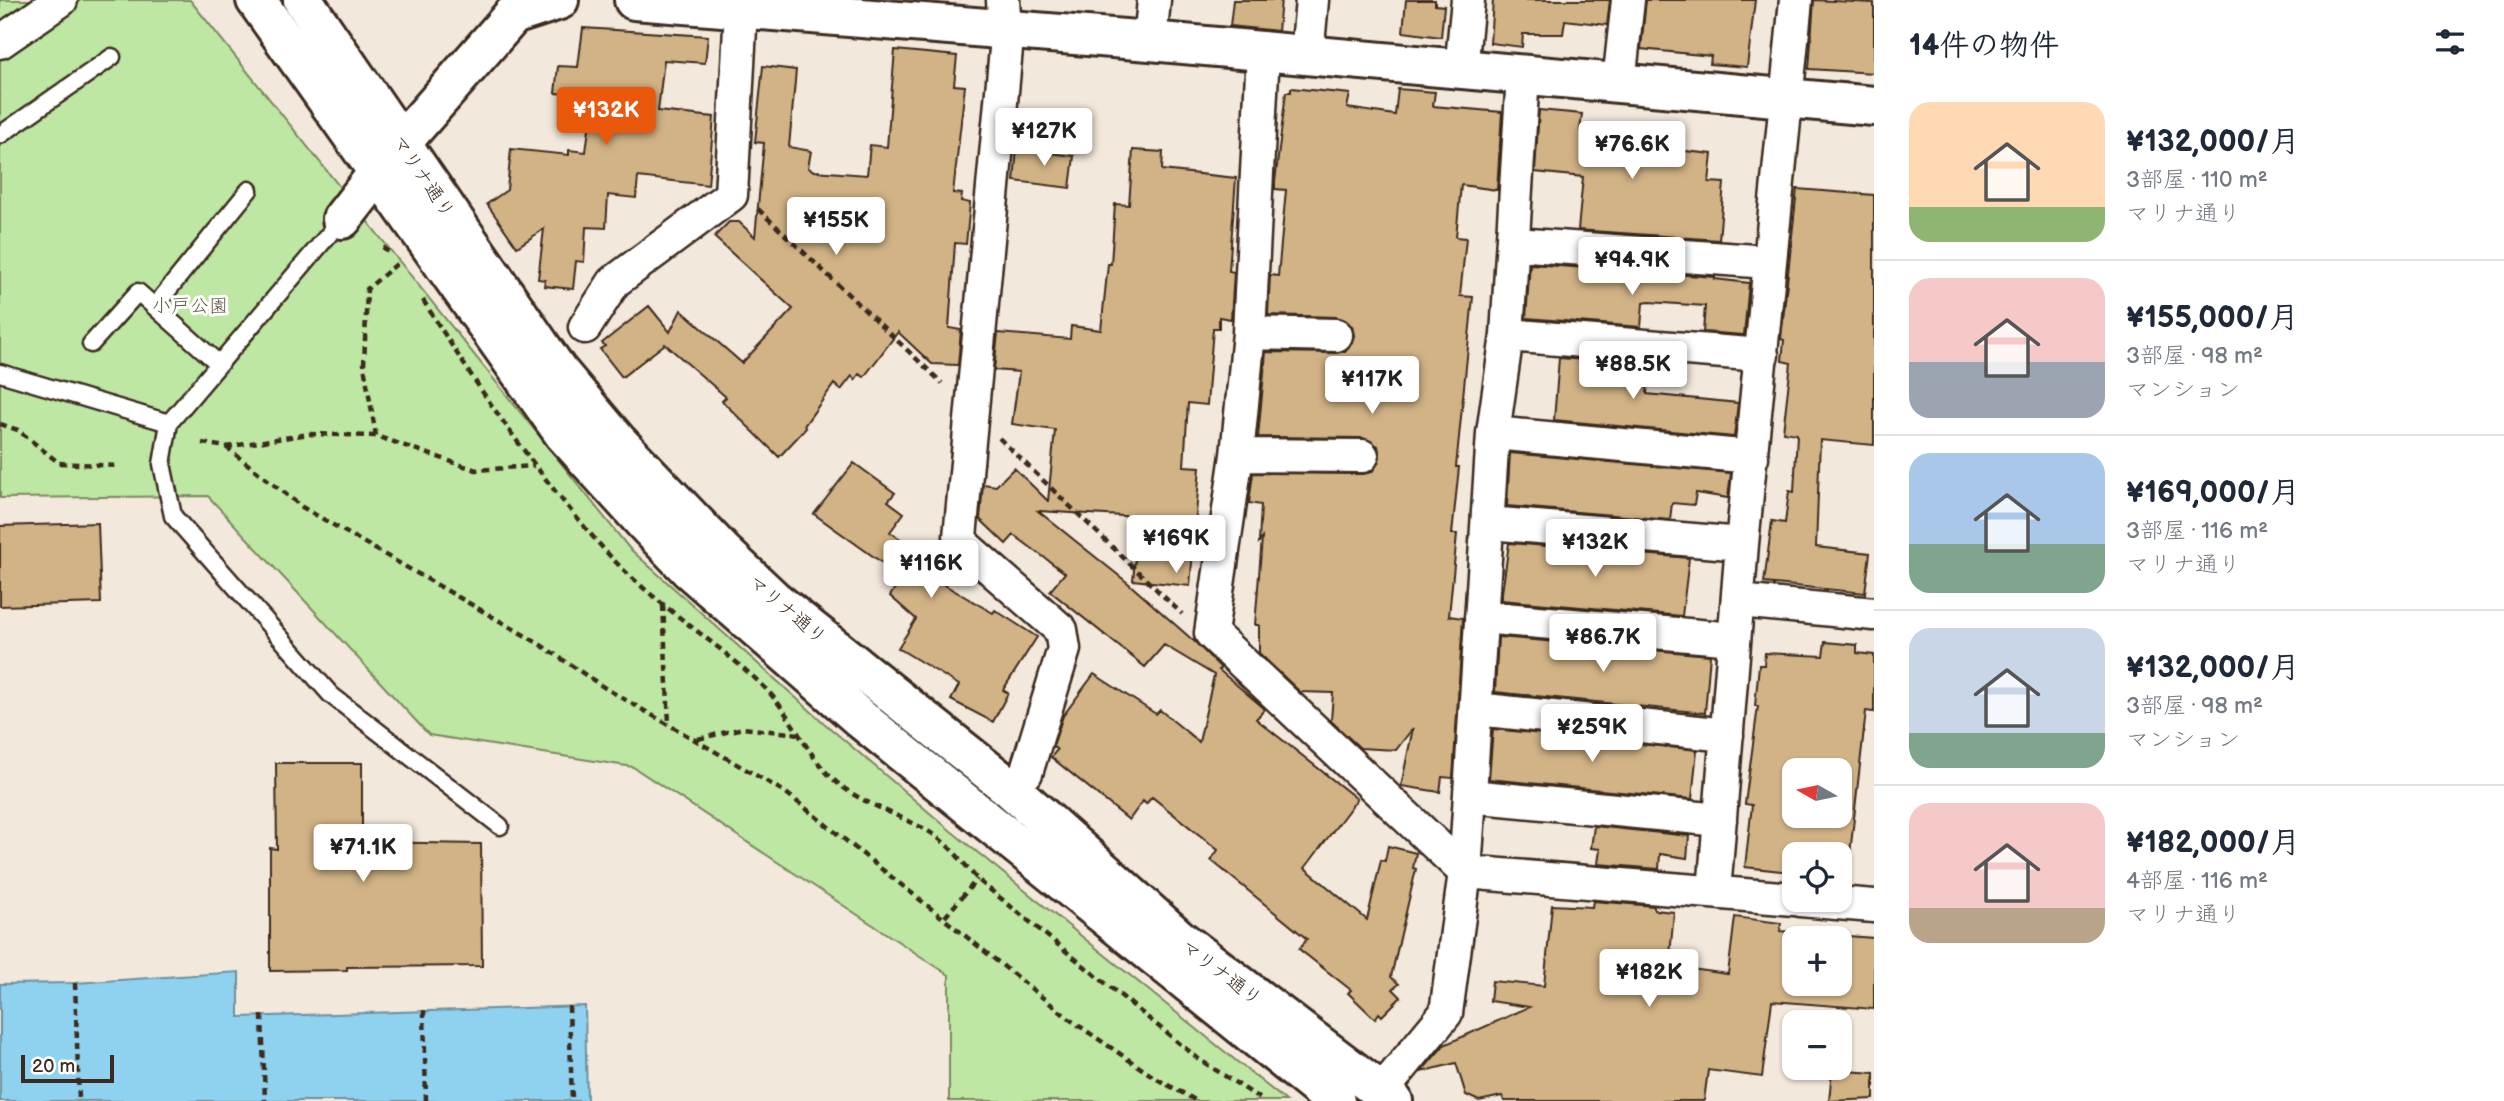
<!DOCTYPE html>
<html lang="ja">
<head>
<meta charset="utf-8">
<style>
	:root { --surface:#fff; --page:#f6f6f7; --text:#1f2937; --muted:#747a83; --line:#e0e1e3; --accent:#ea580c }
	body { margin:0; font-family:"Balsamiq Sans","Klee One",sans-serif; background:var(--page); color:var(--text); height:100vh; display:flex; flex-direction:column; font-size:26px; white-space:nowrap }
	* { box-sizing:border-box; margin:0 }
	p { font-size:23px; color:var(--muted) }
	.icon { flex:none; width:38px; height:38px; fill:none; stroke:currentColor; stroke-width:2; stroke-linecap:round; stroke-linejoin:round }
	.map { position:relative; flex:1; overflow:hidden }
	.sheet { display:flex; flex-direction:column; background:var(--surface); width:630px }
	.sheet>* { flex:none }
	.needle { width:46px; rotate:279deg }
	.fabs { position:absolute; left:1782px; top:758px; display:grid; gap:14px }
	.fabs a { display:grid; place-items:center; width:70px; height:70px; border-radius:14px; background:var(--surface); box-shadow:0 2px 5px #0004; font-size:35px }
	.scale { position:absolute; left:21px; bottom:18px; width:93px; box-sizing:border-box; padding-left:7px; border:4px solid #3b2a1e; border-top:0; font-size:19px; line-height:24px; white-space:nowrap; color:#3b2a1e; -webkit-text-stroke:5px #fff; paint-order:stroke }
	.price { position:absolute; translate:-50% -60px; padding:0 16px; border-radius:7px; background:#fff; color:#222; font-size:23px; line-height:46px; filter:drop-shadow(0 2px 4px #0008) }
	.price::after { content:''; position:absolute; left:50%; top:42px; width:21px; height:16px; margin-left:-10px; background:inherit; clip-path:polygon(0 0,100% 0,50% 100%) }
	.price.on { background:var(--accent); color:#fff }
	ul { padding:0; list-style:none }
	li { display:flex; align-items:center; gap:21px; height:175px; padding:0 35px }
	li+li { border-top:2px solid var(--line) }
	li span { display:grid; place-items:center; flex:none; width:196px; height:140px; border-radius:21px; color:#555 }
	li>.icon { margin-inline-start:auto }
	span .icon { width:84px; height:84px; fill:#fffc; stroke-width:1 }
	li b { font-size:30px }
	h2 { display:flex; justify-content:space-between; align-items:center; height:84px; padding:0 35px; font-size:30px }
	main { display:flex; flex:1; min-height:0 }
	.map>svg:first-child { display:block }
</style>
</head>
<body>
<main>
<div class="map">
<svg width="1874" height="1101" viewBox="0 0 1874 1101">
	<rect width="100%" height="100%" fill="#f2e8db"/>
	<filter id="ink" filterUnits="userSpaceOnUse"><feTurbulence type="fractalNoise" baseFrequency=".0143" numOctaves="2"/><feDisplacementMap in="SourceGraphic" scale="14" xChannelSelector="R" yChannelSelector="G"/><feConvolveMatrix kernelMatrix="1 2 1 2 8 2 1 2 1" color-interpolation-filters="sRGB"/></filter>
	<g filter="url(#ink)">
		<!-- green -->
		<path fill="#bde7a3" stroke="#7c8860" stroke-width="2" d="M0,0h190l439,548 195,175 127,108 335,270h-337v-126l-316,-208 -204,-32 -221,-239 -208,2z"/>
		<!-- water -->
		<path fill="#8ed2f0" stroke="#6d8f9c" stroke-width="2" d="M239,972v45l346,-11 2,95h-587v-117l75,-1z"/>
		<!-- building -->
		<path fill="#d2b386" stroke="#3b2a1e" stroke-width="2" fill-rule="evenodd" d="M1233,0h48l-3,31 -48,-5z
			M1406,0h29v5l9,1 -3,31 -38,-5z
			M1493,0h117l-3,25 -42,-5 -2,14h-40l-1,13 -32,-4z
			M1646,0h109l-8,67 -37,-3 1,-8 -70,-7z
			M1814,0l60,3v70l-65,-4z
			M583,28l125,8 -3,27 -41,-3 -6,51 56,6 -6,68 -70,-8 -2,21 -28,-3 -2,33 -20,-1 -2,35 -8,-1 -3,28 -29,-3 1,-6 -7,-1 6,-50 -27,18 -30,-43 20,-14 4,-41 58,6v-5l17,2 7,-56 -38,-3 3,-27 20,1z
			M895,50l62,6 -3,29 11,1 -12,107 9,1 -1,7 9,2 -4,41 -11,-1 -6,85 12,2 -3,35 -26,-1 -34,-32 -34,45 -5,-3 -4,6 -3,-4 -11,14 -7,-6 -30,42 2,2 -27,29 -57,-56 4,-4 -61,-53 -43,33 -22,-28 5,-3 -3,-3 47,-37 21,26 11,-22 61,53 51,-54 -79,-72 15,-15h10l16,15 9,-94 -9,-1 8,-76 33,4 -7,77 22,4 -3,17 6,3 53,4 3,-30 17,2z
			M1291,88l59,6 -3,14 48,7 3,-26 37,3 -2,14 69,6 -5,78 -36,-5 -5,52 10,1 -6,58 13,1 -17,170h3l-7,67h5l-8,82 14,2 -10,160 -11,-1 -2,15 -39,-6 12,-58 -17,22 -36,-2 -29,-27 2,-28 -33,-1 -41,-39v-28h-4l7,-87 -3,4 2,-37 -12,-2 4,-30 110,1 9,-2 8,-15 -2,-11 -15,-8 -105,-1 8,-85 70,1 9,-2 9,-15 -2,-10 -15,-9 -69,-2 2,-40 8,1 8,-86 -11,-1v-7l11,-90h5z
			M1539,110l43,4 -2,17 87,9v9l45,5 -3,28 15,1 -5,57 -141,-10 5,-53 -48,-5z
			M1017,149l57,7 -4,32 -56,-7z
			M1133,150l30,2 -1,18 74,8 -7,93 5,1 -3,47 -12,-2v11h-6l-6,77 -19,-2 -4,63 16,1 -10,119 -57,-6 6,-63 -101,-6 90,72 68,60 25,25 -2,2 46,39 -9,10 101,80 -52,69 62,52 14,-60 4,1 3,-15 28,7 -3,15 3,1 -25,108 8,7 -6,5 8,8 -19,19 -3,-3 -4,6 -27,-26 3,-3 -52,-41 8,-10 -96,-79 7,-10 -66,-53 -6,7 -3,-3 -14,19 -78,-63 6,-7 -4,-4 10,-30 31,-42 62,40 4,-4 39,32 15,-67 -50,-30 -19,22 -95,-76 15,-18 -51,-38 -8,9 -26,-25 3,-35 13,2 18,-18 34,33 7,-71 -43,-6 7,-52 -25,-2 4,-37 72,6 1,-13 30,4 7,-66h3l4,-60 14,1z
			M1797,189l77,6v250l-54,-5 -4,107 54,6 -5,40 -101,-10 8,-62 13,2 4,-32 5,1 3,-58 -14,-2 8,-69 -9,-2 2,-21 -3,-1z
			M1530,264l185,13v2l34,4 -5,52 -41,-3 2,-26 -56,-4 -6,1 -2,24 -115,-9z
			M1559,358l90,7 -2,29 91,9 -4,34 -180,-17z
			M1510,453l221,20 -3,25 -32,-5 -2,12 -22,-2 -2,17 -163,-14z
			M854,463l41,30 -7,8 16,12 -14,19 47,31 -8,13 64,37 2,-3 42,27 -34,53 5,3 -15,29 -42,-22 8,-15 -61,-37 18,-29 -26,-23 12,-19 -88,-63z
			M98,523l3,80 -101,3v-80z
			M1509,543l180,15 -7,58 -181,-16z
			M1498,637l212,18 -5,58 -210,-21z
			M1825,642l32,3v8l17,2v57l-8,-1 -16,143h-57l-2,18 -46,-5 7,-62 -7,-1 13,-98h-3l4,-41h5l1,-12 58,3zM1794,770h45v46h-45z
			M1493,729l204,21 -5,49 -203,-20z
			M276,763h86v79l119,2 1,122 -135,1v3l-77,1v-123l7,1z
			M1594,826l95,10 -2,22 -27,-4 -1,15 -61,-5 2,-15 -9,-1z
			M1593,901l61,5v4l20,2 -5,54 59,8 7,-57 46,6 -1,8 94,7v71l-102,-8 -10,76 -54,-7 -4,31h-200l-2,-5 -23,5 -13,-6 -10,-32 -35,9 23,-27 85,-38 -39,-6 2,-20 52,5 8,-81 40,2zM1794,938h45v46h-45z
			M1832,1070l42,3v26l-45,2z"/>
		<g fill="none" stroke-linecap="round" stroke-linejoin="round">
			<defs>
				<path id="lane" d="M0,135l112,-78
					M342,219l-173,204 -7,41 11,52 158,179 169,131
					M155,306l94,-116
					M91,344l47,-52 81,72
					M0,373l169,50"/>
				<path id="street" d="M1003,0l3,49 -46,488 6,10 95,83 3,19 -38,124 -15,16
					M1150,41l4,-41
					M0,42l61,-42
					M1263,52l-14,281 -12,122 -26,178 254,239 329,27
					M1307,56l5,-56
					M1461,70l7,-70
					M1619,83l9,-83
					M1514,244l255,18
					M585,327l29,-45 117,-87 10,-186
					M1249,333l87,2
					M1507,335l255,20
					M1493,433l259,24
					M1237,455l125,1
					M1488,523l254,21
					M1739,601l135,13
					M1481,617l253,22
					M1476,709l251,26
					M1470,796l250,24
					M1714,892l28,-348 54,-544
					M1800,900l74,6
					M1381,1092l65,-79 19,-141 28,-439 14,-98 16,-260"/>
				<path id="secondary" d="M256,0l308,434 80,88 46,48 172,150 473,381
					M303,0l254,370 60,71 106,111 51,48 237,189 168,150 214,162
					M634,0l516,41 724,65
					M342,219l60,-77 111,-127 46,-15"/>
			</defs>
			<!-- lane casing -->
			<use href="#lane" stroke="#3b2a1e" stroke-width="21"/>
			<!-- street casing -->
			<use href="#street" stroke="#3b2a1e" stroke-width="37"/>
			<!-- secondary casing -->
			<use href="#secondary" stroke="#3b2a1e" stroke-width="44"/>
			<!-- path -->
			<path stroke="#3b2a1e" stroke-width="4.5" stroke-dasharray="7 5" stroke-linecap="butt" d="M758,209l184,174
				M383,247l9,8
				M423,300c56,90 116,178 188,257 45,48 102,82 150,127 27,25 41,62 66,89 26,29 68,39 101,58 20,12 34,30 49,48l223,181 64,41
				M0,424l18,6 41,33 59,3
				M376,436l-12,-70 3,-77 32,-27
				M999,438l183,176
				M202,443l24,4 76,60 236,136 67,45 180,104 287,229 85,58 40,22
				M226,447l83,-13 67,2 100,34 58,-4
				M663,605l6,119
				M698,739l45,-11 56,6
				M945,917l32,-38
				M75,983l4,118
				M569,1006l3,95
				M424,1010l2,91
				M262,1015l3,86"/>
			<!-- lane -->
			<use href="#lane" stroke="#fff" stroke-width="16"/>
			<!-- street -->
			<use href="#street" stroke="#fff" stroke-width="32"/>
			<!-- secondary -->
			<use href="#secondary" stroke="#fff" stroke-width="38"/>
		</g>
	</g>
	<g text-anchor="middle" stroke-width="6" stroke-linejoin="round" paint-order="stroke">
		<!-- street labels -->
		<g font-size="19" fill="#3b2a1e" stroke="#fff">
			<text transform="translate(424 176) rotate(56)" y="7">マリナ通り</text>
			<text transform="translate(788 609) rotate(40)" y="7">マリナ通り</text>
			<text transform="translate(1222 972) rotate(37)" y="7">マリナ通り</text>
		</g>
		<!-- park labels -->
		<g font-size="19" fill="#5c593f" stroke="#fff">
			<text x="190" y="312">小戸公園</text>
		</g>
	</g>
</svg>
<div class="fabs">
<a><svg class="needle" viewBox="-14 -14 28 28"><path d="M0-13l5 13h-10z" fill="#e53935"/><path d="M0 13l5-13h-10z" fill="#747a83"/></svg></a>
<a><svg class="icon" aria-label="locate" viewBox="0 0 24 24"><circle cx="12" cy="12" r="6"/><path d="M12 2v4M12 18v4M2 12h4M18 12h4"/></svg></a>
<a>+</a>
<a>−</a>
</div>
<div class="scale">20 m</div>
<b class="price on" style="left:606px;top:147px">¥132K</b>
<b class="price" style="left:1044px;top:168px">¥127K</b>
<b class="price" style="left:1632px;top:181px">¥76.6K</b>
<b class="price" style="left:836px;top:257px">¥155K</b>
<b class="price" style="left:1632px;top:297px">¥94.9K</b>
<b class="price" style="left:1633px;top:401px">¥88.5K</b>
<b class="price" style="left:1372px;top:416px">¥117K</b>
<b class="price" style="left:1176px;top:575px">¥169K</b>
<b class="price" style="left:1595px;top:579px">¥132K</b>
<b class="price" style="left:931px;top:600px">¥116K</b>
<b class="price" style="left:1603px;top:674px">¥86.7K</b>
<b class="price" style="left:1592px;top:764px">¥259K</b>
<b class="price" style="left:363px;top:884px">¥71.1K</b>
<b class="price" style="left:1649px;top:1009px">¥182K</b>
</div>
<section class="sheet">
<h2>14件の物件<svg class="icon" aria-label="filters" viewBox="0 0 24 24"><path d="M4 7h16M4 17h16"/><circle cx="9" cy="7" r="2"/><circle cx="15" cy="17" r="2"/></svg></h2>
<ul>
<li><span style="background:linear-gradient(#ffd9b3 75%,#8fb573 0)"><svg class="icon" aria-label="home" viewBox="0 0 24 24"><path d="M3 11l9-7 9 7M6 9v11h12V9"/></svg></span><div><b>¥132,000/月</b><p>3部屋 · 110 m²</p><p>マリナ通り</p></div></li>
<li><span style="background:linear-gradient(#f6c9c9 60%,#9aa5b1 0)"><svg class="icon" aria-label="home" viewBox="0 0 24 24"><path d="M3 11l9-7 9 7M6 9v11h12V9"/></svg></span><div><b>¥155,000/月</b><p>3部屋 · 98 m²</p><p>マンション</p></div></li>
<li><span style="background:linear-gradient(#a9c7e8 65%,#7fa58c 0)"><svg class="icon" aria-label="home" viewBox="0 0 24 24"><path d="M3 11l9-7 9 7M6 9v11h12V9"/></svg></span><div><b>¥169,000/月</b><p>3部屋 · 116 m²</p><p>マリナ通り</p></div></li>
<li><span style="background:linear-gradient(#c9d6e8 75%,#7fa58c 0)"><svg class="icon" aria-label="home" viewBox="0 0 24 24"><path d="M3 11l9-7 9 7M6 9v11h12V9"/></svg></span><div><b>¥132,000/月</b><p>3部屋 · 98 m²</p><p>マンション</p></div></li>
<li><span style="background:linear-gradient(#f6c9c9 75%,#b9a48a 0)"><svg class="icon" aria-label="home" viewBox="0 0 24 24"><path d="M3 11l9-7 9 7M6 9v11h12V9"/></svg></span><div><b>¥182,000/月</b><p>4部屋 · 116 m²</p><p>マリナ通り</p></div></li>
</ul>
</section>
</main>
</body>
</html>
